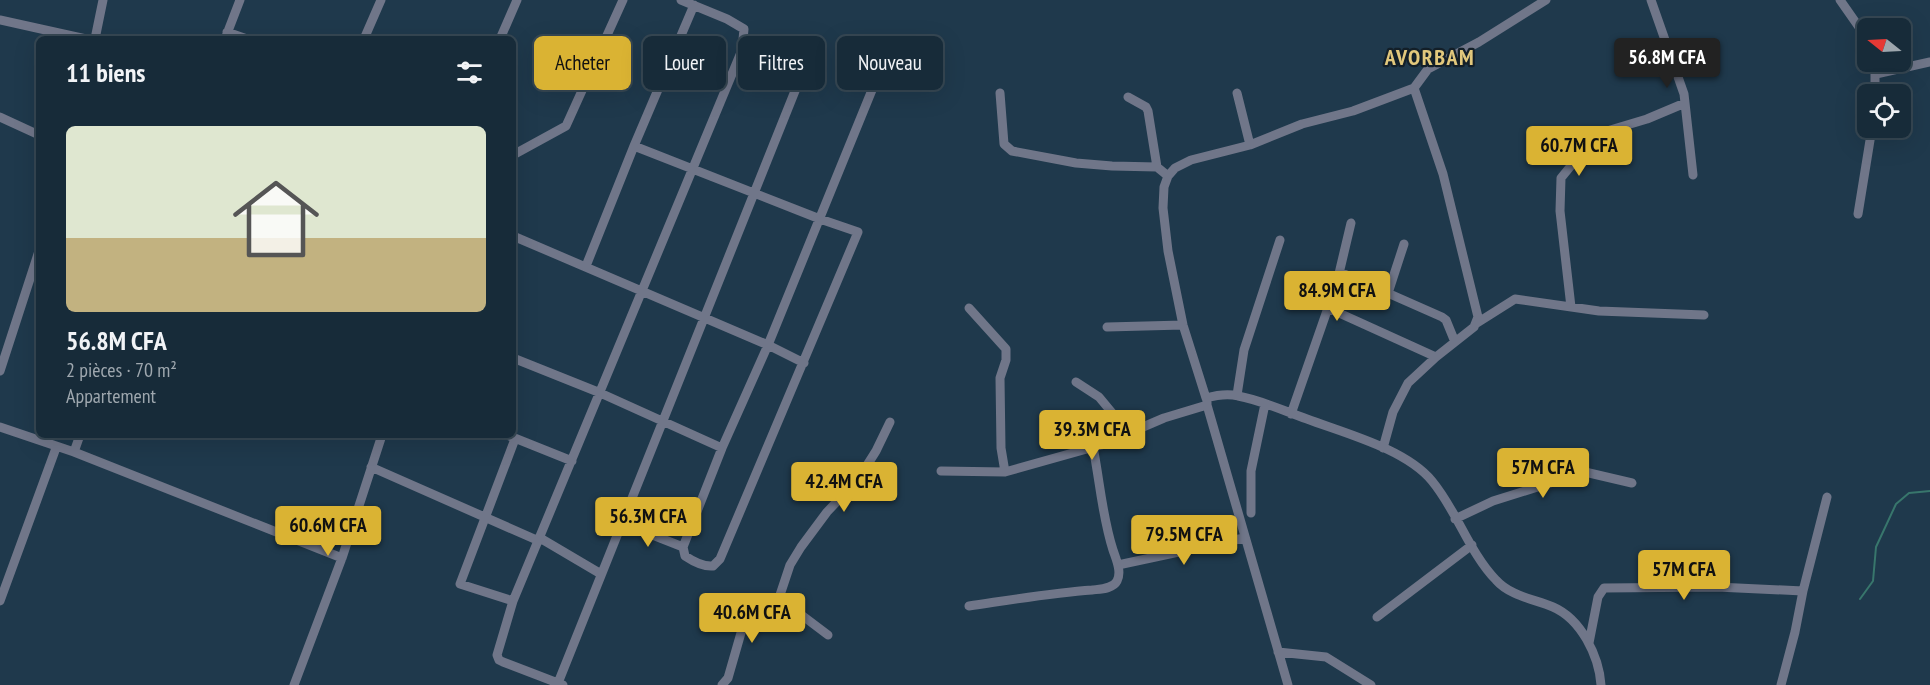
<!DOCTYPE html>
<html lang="fr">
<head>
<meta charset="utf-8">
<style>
	:root { --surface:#172b39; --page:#243744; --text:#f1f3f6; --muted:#9ea7ae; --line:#364753; --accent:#dab333 }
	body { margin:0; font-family:"PT Sans Narrow",sans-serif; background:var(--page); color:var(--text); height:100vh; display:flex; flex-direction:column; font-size:22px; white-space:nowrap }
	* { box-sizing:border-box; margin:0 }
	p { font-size:20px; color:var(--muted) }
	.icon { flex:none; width:33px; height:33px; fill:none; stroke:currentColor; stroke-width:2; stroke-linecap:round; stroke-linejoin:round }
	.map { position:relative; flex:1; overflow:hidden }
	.details { position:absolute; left:36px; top:36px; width:480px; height:402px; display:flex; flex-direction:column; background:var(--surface); border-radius:9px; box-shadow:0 6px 24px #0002,0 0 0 2px var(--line) }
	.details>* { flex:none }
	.banner { position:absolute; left:534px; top:36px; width:570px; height:54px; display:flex; gap:12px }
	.needle { width:39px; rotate:288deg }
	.fabs { position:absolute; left:1857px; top:18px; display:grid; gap:12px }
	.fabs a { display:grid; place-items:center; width:54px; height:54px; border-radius:9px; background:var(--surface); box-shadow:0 6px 24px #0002,0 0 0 2px var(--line); font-size:30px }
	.price { position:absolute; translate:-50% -51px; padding:0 14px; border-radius:6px; background:var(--accent); color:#111; font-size:20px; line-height:39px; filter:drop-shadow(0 2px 3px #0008) }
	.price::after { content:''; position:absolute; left:50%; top:36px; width:18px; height:14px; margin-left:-9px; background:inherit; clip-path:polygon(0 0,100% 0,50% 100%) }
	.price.current { background:#222; color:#fff }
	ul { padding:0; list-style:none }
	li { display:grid; align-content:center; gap:12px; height:318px; padding:0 30px }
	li+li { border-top:2px solid var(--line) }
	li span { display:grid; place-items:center; height:186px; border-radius:9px; color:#555 }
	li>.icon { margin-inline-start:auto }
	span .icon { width:108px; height:108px; fill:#fffc; stroke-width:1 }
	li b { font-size:26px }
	h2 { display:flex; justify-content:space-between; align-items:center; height:72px; padding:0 30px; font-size:26px }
	.chip { padding:0 21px; border-radius:9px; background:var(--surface); box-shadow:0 6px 24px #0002,0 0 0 2px var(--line); font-size:21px; line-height:54px }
	.chip.current { background:var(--accent); color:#111 }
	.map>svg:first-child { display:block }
</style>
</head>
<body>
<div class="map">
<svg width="1930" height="685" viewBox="0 0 1930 685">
	<rect width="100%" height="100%" fill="#1f394c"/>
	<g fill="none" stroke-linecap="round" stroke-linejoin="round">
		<!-- stream -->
		<path stroke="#38766c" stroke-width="2" d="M1860,599l13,-18 3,-34 20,-43 13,-11 21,-2"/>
		<!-- street -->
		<path stroke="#707689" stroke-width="9" d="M1546,0l-67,42 -51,27 -14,19 -61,23 -51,13 -52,21 -59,15 -16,8 -7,8 -4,11 -1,21 5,43 15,74 23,73c11,-3 21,-5 32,-2 23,4 46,15 69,23 37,14 99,30 125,62 25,30 37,71 64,99 14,16 38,19 57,27 28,12 46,49 48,78
			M1651,0l33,94 9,81
			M1840,0l28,40
			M0,20l86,19
			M227,32l20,7
			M95,39l8,-39
			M225,39l15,-39
			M364,39l17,-39
			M500,39l17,-39
			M1876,74l54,-12
			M1000,93l4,51 8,7 64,12 36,3 45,1 11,9
			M1237,93l13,52
			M1875,94v-32
			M1128,97l18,10 2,4 9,56
			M0,117l39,18
			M634,146l186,73 38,13 -138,327 -7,7c-10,1 -19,-4 -28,-10l-2,-9 39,-99 46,-103 104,-255
			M513,155l53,-29 57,-126
			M1858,214l14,-86
			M513,236l255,109 36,18
			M586,266l48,-120 60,-141
			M1340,272l102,45 4,3 9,22
			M1388,293l16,-49
			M1571,307l-11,-96 1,-33 36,-44 50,-15 38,-16
			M969,308l37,41v11l-6,18 1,70 4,24
			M1328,308l108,49
			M1477,323l38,-24 84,12 105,4
			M1107,327l76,-2
			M513,358l85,34 124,56
			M0,371l39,-120
			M1076,382l23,15 29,35
			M1237,395l7,-45 36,-110
			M1207,405l81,280
			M1291,414l46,-132 14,-59
			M0,427l74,25 6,-17
			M507,435l65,26
			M1383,448l10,-36 15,-29 28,-26 38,-30 4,-10 -35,-143 -29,-86
			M74,452l268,106
			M371,467l168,74
			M941,471l64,1 96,-27 63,-27 43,-13v-4
			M1251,513v-42l14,-67
			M1455,519l38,-18 92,-29 47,11
			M622,523l61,24
			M540,538l61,36
			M1118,565l126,-27
			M779,598l49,37
			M0,601l56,-153
			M513,601l-53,-17 55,-145
			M969,606c41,-6 82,-13 123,-16 8,-1 21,-1 25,-9 5,-9 -1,-22 -4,-31 -11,-34 -13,-68 -20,-103
			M1377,617l95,-72
			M1589,643l9,-46 6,-9 113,-1 86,4
			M1278,652l48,5 45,28
			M558,683l249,-622
			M294,685l48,-127 40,-123
			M563,685l-60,-23 -4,-2 -2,-5 16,-54 229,-551 2,-21 -17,-10 -46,-19
			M722,685l6,-7 19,-66 32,-14 11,-33 11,-18 26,-35 32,-34 17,-27 14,-29
			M1781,685l14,-53 8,-41 24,-94"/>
	</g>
	<g text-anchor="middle" stroke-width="4.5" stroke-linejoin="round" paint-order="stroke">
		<!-- district labels -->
		<g font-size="22" font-weight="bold" letter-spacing="1.5" fill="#e2c87c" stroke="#131f28">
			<text x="1430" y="65">AVORBAM</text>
		</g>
	</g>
</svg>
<div class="fabs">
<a><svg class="needle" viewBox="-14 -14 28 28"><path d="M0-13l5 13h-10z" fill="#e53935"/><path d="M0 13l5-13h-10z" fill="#9ea7ae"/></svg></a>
<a><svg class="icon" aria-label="locate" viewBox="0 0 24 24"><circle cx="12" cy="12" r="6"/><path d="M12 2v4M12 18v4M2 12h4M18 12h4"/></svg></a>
</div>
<b class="price current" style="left:1667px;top:89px">56.8M CFA</b>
<b class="price" style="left:1579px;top:177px">60.7M CFA</b>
<b class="price" style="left:1337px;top:322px">84.9M CFA</b>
<b class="price" style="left:1092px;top:461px">39.3M CFA</b>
<b class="price" style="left:1543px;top:499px">57M CFA</b>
<b class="price" style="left:844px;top:513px">42.4M CFA</b>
<b class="price" style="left:648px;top:548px">56.3M CFA</b>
<b class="price" style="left:328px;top:557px">60.6M CFA</b>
<b class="price" style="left:1184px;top:566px">79.5M CFA</b>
<b class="price" style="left:1684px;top:601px">57M CFA</b>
<b class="price" style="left:752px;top:644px">40.6M CFA</b>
<div class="banner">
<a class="chip current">Acheter</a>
<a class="chip">Louer</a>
<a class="chip">Filtres</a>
<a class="chip">Nouveau</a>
</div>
<section class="details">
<h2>11 biens<svg class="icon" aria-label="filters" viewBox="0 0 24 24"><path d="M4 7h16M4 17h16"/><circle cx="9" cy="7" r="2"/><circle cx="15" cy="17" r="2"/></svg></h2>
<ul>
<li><span style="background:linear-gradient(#dfe7d0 60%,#c2b280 0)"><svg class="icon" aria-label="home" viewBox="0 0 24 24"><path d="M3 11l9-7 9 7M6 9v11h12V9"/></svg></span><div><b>56.8M CFA</b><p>2 pièces · 70 m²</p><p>Appartement</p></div></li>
</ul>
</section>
</div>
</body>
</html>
